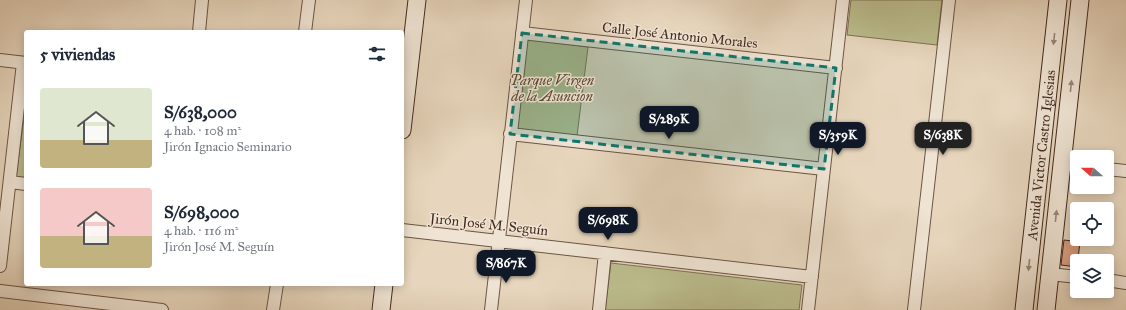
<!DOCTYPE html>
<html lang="es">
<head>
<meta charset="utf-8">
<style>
	:root { --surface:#fff; --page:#f6f6f7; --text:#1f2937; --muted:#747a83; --accent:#111827 }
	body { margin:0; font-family:"IM FELL Great Primer",serif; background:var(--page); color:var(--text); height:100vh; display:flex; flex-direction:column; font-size:15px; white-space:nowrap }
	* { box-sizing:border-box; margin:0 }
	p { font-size:13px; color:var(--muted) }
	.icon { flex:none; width:22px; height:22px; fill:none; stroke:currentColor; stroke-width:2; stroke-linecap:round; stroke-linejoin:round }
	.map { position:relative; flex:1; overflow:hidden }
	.drawer { position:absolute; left:24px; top:30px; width:380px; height:256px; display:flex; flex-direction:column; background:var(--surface); border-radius:4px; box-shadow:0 2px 10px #0003 }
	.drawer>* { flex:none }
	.needle { width:26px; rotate:291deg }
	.tools { position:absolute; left:1070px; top:150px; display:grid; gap:8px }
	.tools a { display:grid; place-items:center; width:44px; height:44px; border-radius:4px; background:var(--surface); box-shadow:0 2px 10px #0003; font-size:20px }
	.price { position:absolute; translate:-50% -34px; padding:0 9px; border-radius:8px; background:var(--accent); color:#fff; font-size:13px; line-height:26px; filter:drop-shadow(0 1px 2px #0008) }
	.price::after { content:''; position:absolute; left:50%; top:24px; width:12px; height:9px; margin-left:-6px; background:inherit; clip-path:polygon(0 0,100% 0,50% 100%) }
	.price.active { background:#222; color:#fff }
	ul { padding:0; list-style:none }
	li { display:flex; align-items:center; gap:12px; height:100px; padding:0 16px }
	li span { display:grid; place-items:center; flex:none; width:112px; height:80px; border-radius:4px; color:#555 }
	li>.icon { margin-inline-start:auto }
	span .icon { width:48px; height:48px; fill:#fffc; stroke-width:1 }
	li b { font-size:17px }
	h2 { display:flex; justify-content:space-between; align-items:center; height:48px; padding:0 16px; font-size:17px }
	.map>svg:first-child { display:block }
</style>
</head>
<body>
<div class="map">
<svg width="1126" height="310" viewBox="0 0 1126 310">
	<rect width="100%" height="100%" fill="#e7d6bd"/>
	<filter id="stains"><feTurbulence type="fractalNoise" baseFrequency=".005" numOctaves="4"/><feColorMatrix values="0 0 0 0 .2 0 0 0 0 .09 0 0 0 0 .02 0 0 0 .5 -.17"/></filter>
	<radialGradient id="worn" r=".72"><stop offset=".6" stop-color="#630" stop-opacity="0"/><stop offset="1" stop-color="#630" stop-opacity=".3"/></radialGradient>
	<!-- green -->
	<path fill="#bbbc8d" stroke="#7f7254" d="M851,0h91l-5,45 -90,-10z
		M527,39l61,8 -11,89 -61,-7z
		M26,103v75l-10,-1z
		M611,263l191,22 -3,25h-194z"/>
	<!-- building -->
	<path fill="#dca081" stroke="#43281c" d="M1064,240l16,2 -3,25 -16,-2z"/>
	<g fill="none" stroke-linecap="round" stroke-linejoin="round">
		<defs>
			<path id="street" d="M199,32l3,-32
				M305,32l4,-32
				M522,33l314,35
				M0,60l26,3
				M510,134l314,35
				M1062,164l15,2
				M1107,169l19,2
				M10,182l16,2
				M402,230l410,47
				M0,266l23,-203
				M1050,274l27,3
				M1107,280l19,3
				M0,291l162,19
				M273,310l4,-26
				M491,310l35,-310
				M599,310l6,-57
				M808,310l35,-310
				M914,310l35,-310"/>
			<g id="secondary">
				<path d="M402,130l15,-130"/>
				<path d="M381,310l3,-26"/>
				<path id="s1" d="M1024,310l34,-310"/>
				<path d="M1046,310l34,-310"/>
			</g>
		</defs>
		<!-- street casing -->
		<use href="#street" stroke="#6c5444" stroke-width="14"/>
		<!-- secondary casing -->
		<use href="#secondary" stroke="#43281c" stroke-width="19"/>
		<!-- street -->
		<use href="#street" stroke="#efe4d4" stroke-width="12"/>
		<!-- secondary -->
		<use href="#secondary" stroke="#efe4d4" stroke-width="17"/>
	</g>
	<!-- one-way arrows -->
	<defs><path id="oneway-solid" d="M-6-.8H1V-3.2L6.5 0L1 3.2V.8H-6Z"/></defs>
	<g fill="#998678">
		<use href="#oneway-solid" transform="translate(1054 39) rotate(96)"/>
		<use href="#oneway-solid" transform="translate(1071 86) rotate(-84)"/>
		<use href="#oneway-solid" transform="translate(1056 216) rotate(-84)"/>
		<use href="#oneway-solid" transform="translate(1029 265) rotate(96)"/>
	</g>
	<!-- marked area -->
	<path fill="#0f766e" fill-opacity="0.2" stroke="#0f766e" stroke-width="3" stroke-dasharray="8 5" stroke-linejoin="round" d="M522,33l314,35 -12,101 -314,-35z"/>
	<g text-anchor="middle" stroke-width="3" stroke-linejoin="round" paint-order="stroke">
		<!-- street labels -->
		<g font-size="14" fill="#43281c" stroke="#efe4d4">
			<text transform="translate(680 35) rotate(6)" y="5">Calle José Antonio Morales</text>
			<text dy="5" stroke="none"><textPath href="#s1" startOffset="156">Avenida Victor Castro Iglesias</textPath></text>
			<text transform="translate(489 224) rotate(6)" y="5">Jirón José M. Seguín</text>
		</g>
		<!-- park labels -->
		<g font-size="14" font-style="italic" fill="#5b4633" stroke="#efe4d4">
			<text x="552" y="85">Parque Virgen<tspan x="552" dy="16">de la Asuncion</tspan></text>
		</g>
	</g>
	<rect width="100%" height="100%" filter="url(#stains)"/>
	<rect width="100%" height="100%" fill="url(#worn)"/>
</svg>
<div class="tools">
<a><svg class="needle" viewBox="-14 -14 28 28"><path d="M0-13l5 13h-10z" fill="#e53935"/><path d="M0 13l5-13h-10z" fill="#747a83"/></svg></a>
<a><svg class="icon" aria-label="locate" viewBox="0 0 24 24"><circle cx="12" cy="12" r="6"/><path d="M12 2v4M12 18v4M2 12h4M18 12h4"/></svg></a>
<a><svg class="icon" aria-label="layers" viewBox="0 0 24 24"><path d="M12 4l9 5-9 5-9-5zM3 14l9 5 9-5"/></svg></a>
</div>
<b class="price" style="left:669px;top:140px">S/289K</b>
<b class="price" style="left:838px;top:156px">S/359K</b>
<b class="price active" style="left:943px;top:156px">S/638K</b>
<b class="price" style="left:608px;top:241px">S/698K</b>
<b class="price" style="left:506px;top:284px">S/867K</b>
<section class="drawer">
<h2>5 viviendas<svg class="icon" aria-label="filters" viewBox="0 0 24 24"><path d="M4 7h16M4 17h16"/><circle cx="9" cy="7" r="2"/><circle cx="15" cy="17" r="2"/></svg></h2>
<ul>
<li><span style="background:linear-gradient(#dfe7d0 65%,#c2b280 0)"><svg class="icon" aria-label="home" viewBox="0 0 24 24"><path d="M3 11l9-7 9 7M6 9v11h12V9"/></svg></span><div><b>S/638,000</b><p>4 hab. · 108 m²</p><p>Jirón Ignacio Seminario</p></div></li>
<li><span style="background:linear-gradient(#f6c9c9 60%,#c2b280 0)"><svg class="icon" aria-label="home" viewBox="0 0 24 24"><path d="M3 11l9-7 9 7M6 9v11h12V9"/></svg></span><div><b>S/698,000</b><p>4 hab. · 116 m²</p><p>Jirón José M. Seguín</p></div></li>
</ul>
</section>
</div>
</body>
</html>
